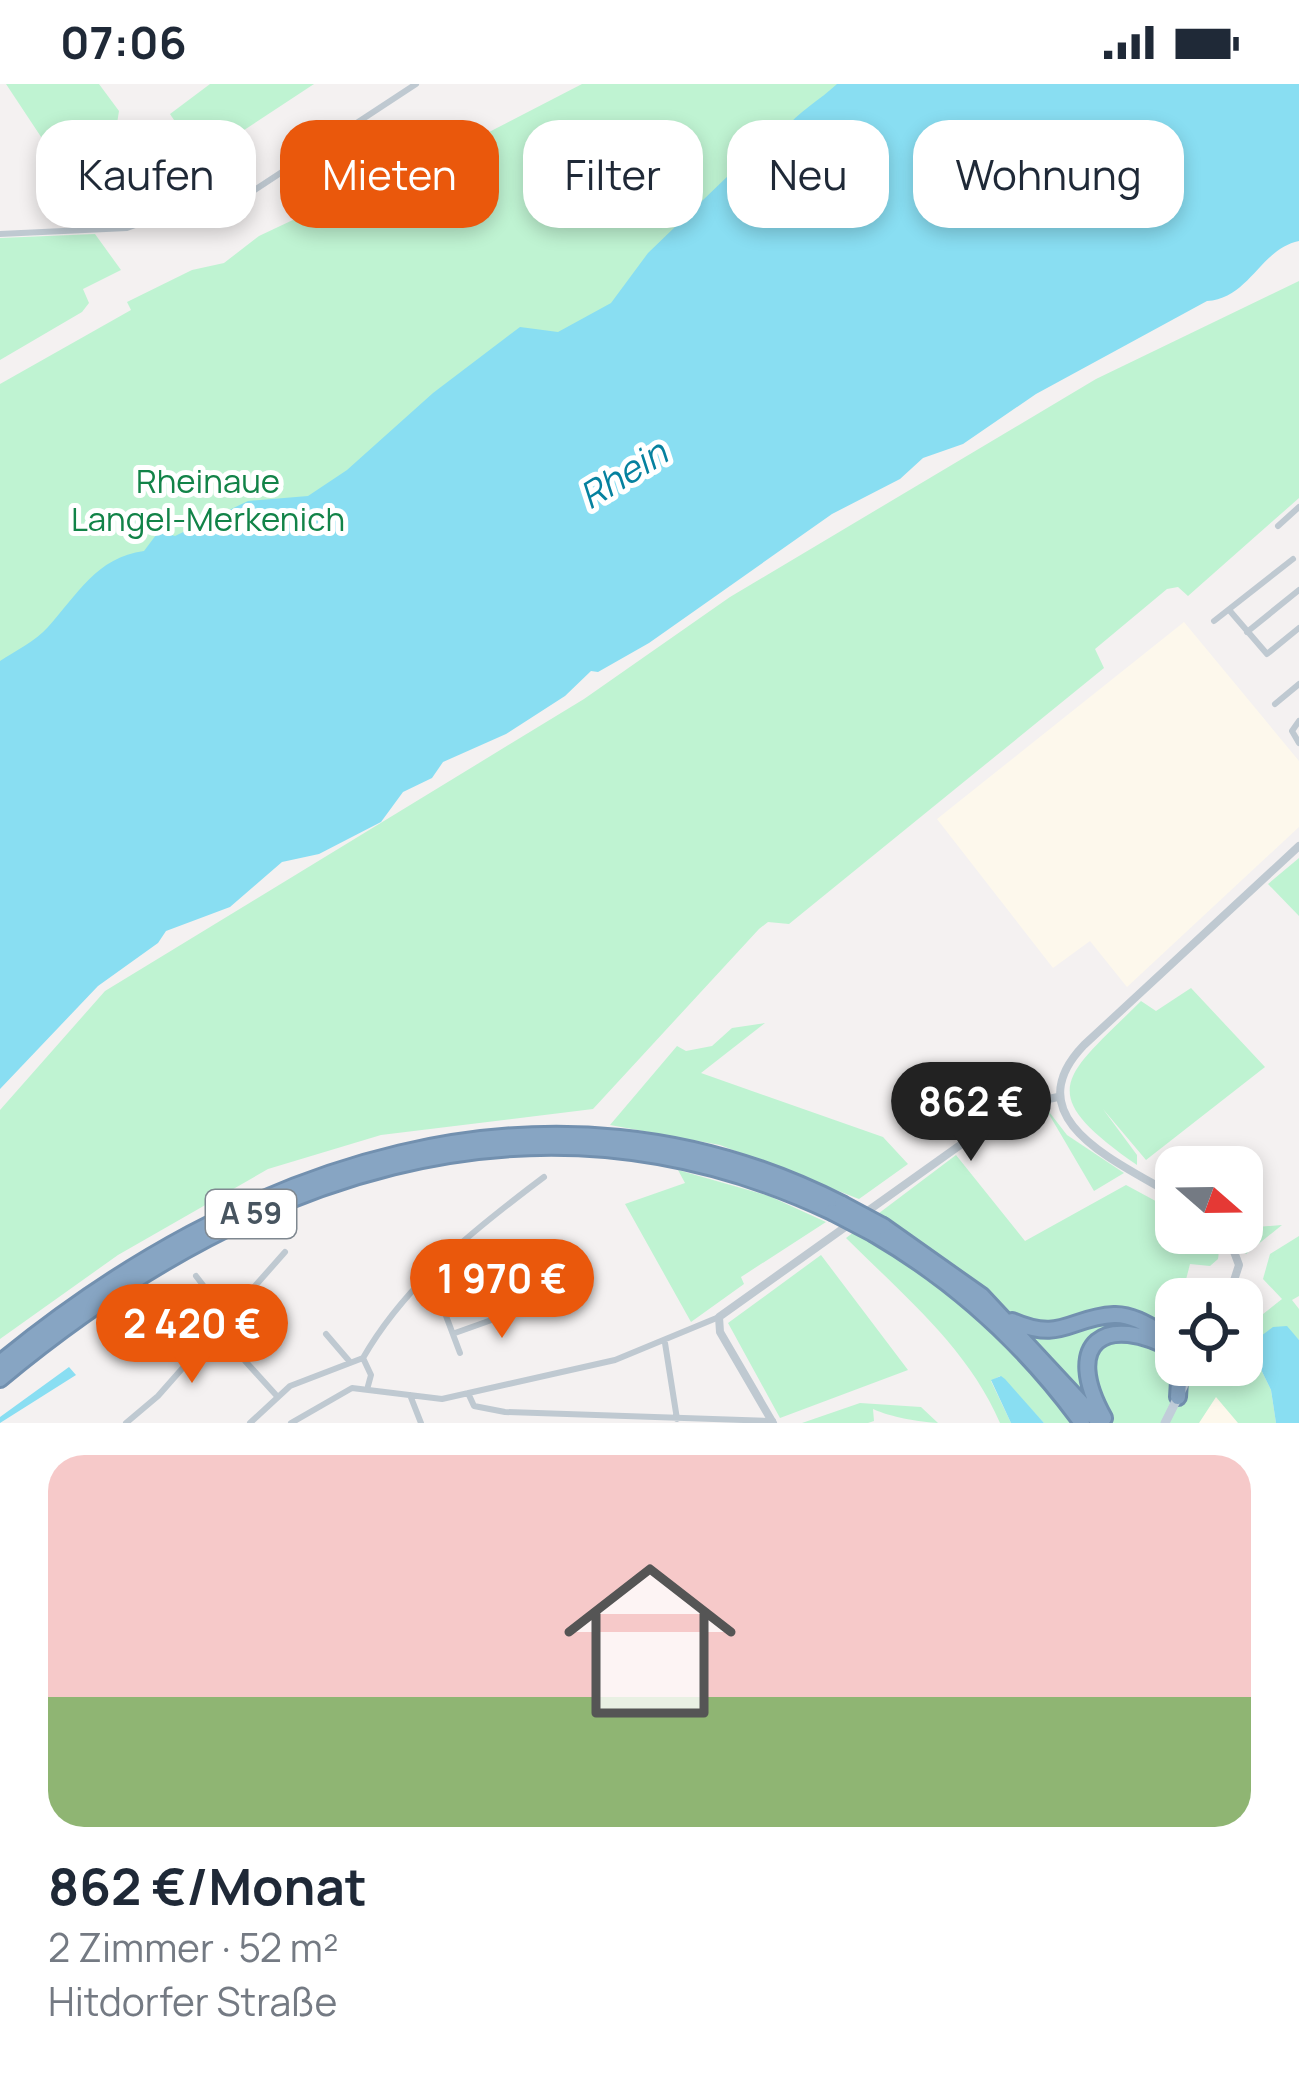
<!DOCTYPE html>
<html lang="de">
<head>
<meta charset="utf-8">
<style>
	:root { --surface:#fff; --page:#f6f6f7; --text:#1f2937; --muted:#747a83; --accent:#ea580c }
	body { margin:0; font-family:Manrope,sans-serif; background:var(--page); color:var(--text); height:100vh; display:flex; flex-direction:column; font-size:45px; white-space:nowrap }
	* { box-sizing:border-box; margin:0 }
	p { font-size:39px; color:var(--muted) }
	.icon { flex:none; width:66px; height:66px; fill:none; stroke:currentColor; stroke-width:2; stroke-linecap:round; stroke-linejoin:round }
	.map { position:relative; height:1339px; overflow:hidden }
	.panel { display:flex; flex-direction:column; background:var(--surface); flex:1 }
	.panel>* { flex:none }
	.banner { position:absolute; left:36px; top:36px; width:1227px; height:108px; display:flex; gap:24px }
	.needle { width:78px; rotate:110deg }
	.tools { position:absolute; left:1155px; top:1062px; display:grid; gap:24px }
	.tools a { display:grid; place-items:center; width:108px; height:108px; border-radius:24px; background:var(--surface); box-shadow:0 6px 18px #0003; font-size:60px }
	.price { position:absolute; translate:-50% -102px; padding:0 27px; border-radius:42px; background:var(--accent); color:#fff; font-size:39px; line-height:78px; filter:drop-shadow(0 3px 6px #0008) }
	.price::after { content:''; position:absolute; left:50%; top:72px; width:36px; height:27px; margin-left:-18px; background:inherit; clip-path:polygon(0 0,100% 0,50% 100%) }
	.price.current { background:#222; color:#fff }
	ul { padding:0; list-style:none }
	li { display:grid; align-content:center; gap:24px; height:636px; padding:0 48px }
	li span { display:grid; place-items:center; height:372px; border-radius:36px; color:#555 }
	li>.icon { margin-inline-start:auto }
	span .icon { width:216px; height:216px; fill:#fffc; stroke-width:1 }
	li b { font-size:51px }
	.pill { padding:0 42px; border-radius:36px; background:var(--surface); box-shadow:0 6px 18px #0003; font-size:42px; line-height:108px }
	.pill.current { background:var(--accent); color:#fff }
	.status { display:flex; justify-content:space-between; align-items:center; height:84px; padding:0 60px; background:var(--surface); direction:ltr }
	.status svg { height:33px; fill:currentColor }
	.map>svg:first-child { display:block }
</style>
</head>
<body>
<div class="status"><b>07:06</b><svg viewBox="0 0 49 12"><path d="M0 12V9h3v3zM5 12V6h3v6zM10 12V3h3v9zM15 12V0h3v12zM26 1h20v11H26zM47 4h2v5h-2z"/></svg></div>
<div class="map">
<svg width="1299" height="1339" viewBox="0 0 1299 1339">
	<rect width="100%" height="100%" fill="#f4f1f1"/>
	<!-- commercial -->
	<path fill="#fdf8ec" d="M1184,538l115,139v66l-172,160 -37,-46 -37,27 -116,-149z
		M1216,1312l21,23 1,4h-39z"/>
	<!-- green -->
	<path fill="#bff3d2" d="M6,0h93l20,27 -4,25 45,69 -14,7 -51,-71 -40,17z
		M210,0h104l-114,75 -30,-45z
		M582,0h364l-946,787v-487l131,-74 -4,-8 65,-32 32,-7 35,-27 165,-78 3,6z
		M95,150l26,36 -38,19 6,14 -7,9 -82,48v-122z
		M1299,197v217l-111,98 -10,-9 -11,2 -72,60 9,19 -315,256 -21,-2 -9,7 -166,180 -212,26 -113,34 -150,86 -118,84v-229l105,-119 479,-292 146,-102 366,-218z
		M1299,774v58l-31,-32z
		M1191,904l74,79 -119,93 -43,-51 34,46v10c-106,-74 -73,-87 4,-164l15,10z
		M765,939l-64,50 182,64 25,27 -49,35 -139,-54 -110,-20 67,-79 9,5 26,-5 20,-18z
		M1043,1020l24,31 57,38 -30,18z
		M956,1071l69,86 101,-56 50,27v21c19,0 47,-1 42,26l-8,7 -20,-2 -9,35h-5v66h66v-51h21l19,-15 -19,-20 7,-25 29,-18v60l-7,4 7,9v31l-7,-7 -43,12 22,45 5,33h-38l-22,-26 -17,26h-155l-44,-47 -9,5 20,42h-11c-32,-75 -97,-128 -154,-185z
		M678,1086l91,26 57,26 -85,55 3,7 -53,38 -66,-118 60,-21z
		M1282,1141l-36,29 -13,-21h9v-5z
		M821,1171l87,115 -128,48 -52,-95z
		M860,1319l61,4 17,16c-18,-1 -48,-6 -65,-14l1,12 -6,2h-66z"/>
	<!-- water -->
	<path fill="#89def2" d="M837,0h462v157c-39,8 -49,57 -92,60l-171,93 -73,50 -40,14 -23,21 -68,35 -183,129 -51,29 -7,-1 -26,25 -59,38 -63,28 -11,16 -29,14 -22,30 -62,32 -37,8 -52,45 -64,24 -8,12 -60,43 -98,103v-428c15,-10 36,-20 48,-34 29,-32 49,-70 96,-76l15,-20 16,5 73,-35 60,-5 39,-26 86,-77 87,-66 38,5 53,-29 37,-50 82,-79 18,4c21,-19 21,-30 36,-48 14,-18 36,-30 53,-46z
		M1287,1242l12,14v83h-23l-5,-33 -22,-45 24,-18z
		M69,1283l7,8 -76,48v-6z
		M1001,1292l4,3 39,44h-33l-20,-43z"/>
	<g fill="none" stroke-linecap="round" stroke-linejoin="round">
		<defs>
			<path id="motorway" d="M883,1142l99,70 118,127
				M874,1150c82,48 152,112 208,189
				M1012,1237c50,22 58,-4 102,-6 22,-1 44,17 62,26
				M0,1279c239,-197 547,-309 842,-159
				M0,1295c242,-201 529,-310 832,-167
				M1178,1313l2,-32
				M1104,1334c-42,-75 0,-107 72,-67"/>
		</defs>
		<!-- motorway casing -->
		<use href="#motorway" stroke="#7290af" stroke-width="20"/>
		<!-- minor -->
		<path stroke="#bfc9d1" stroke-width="6" d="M0,150l127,-6 47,-17 50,-1 192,-126
			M1278,442l21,-19
			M1230,527l37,43 32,-26
			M1214,537l79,-62
			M1247,548l52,-42
			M1275,620l24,-20
			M1299,637l-7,10 7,12
			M196,1192l30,39
			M425,1194l12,14 23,61
			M223,1237l14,31 39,43
			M455,1249l73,-26
			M326,1250l24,28
			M665,1259l12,76
			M368,1302l3,-11 -8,-17c43,-75 113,-130 181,-181
			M468,1309l6,13 31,6 268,9
			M410,1311l11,28
			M126,1339l32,-27 127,-144
			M250,1339l40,-37 73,-28
			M291,1339l61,-35 90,11 173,-39 104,-43"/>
		<!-- tertiary -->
		<path stroke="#bfc9d1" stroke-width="8" d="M1176,1113c-55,-34 -164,-77 -92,-152l215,-199
			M1227,1149l12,32 -11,34
			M773,1339l-53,-91 -1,-15 296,-211 43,-9"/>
		<!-- secondary -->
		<path stroke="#c1cdd9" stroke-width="9" d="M1165,1339l29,-58"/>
		<!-- motorway -->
		<use href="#motorway" stroke="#87a5c3" stroke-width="14"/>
		<defs>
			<path id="motorway-bridge" d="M842,1120l41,22
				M832,1128l42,22"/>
		</defs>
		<!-- motorway-bridge casing -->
		<use href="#motorway-bridge" stroke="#7290af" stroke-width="20" stroke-linecap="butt"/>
		<!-- motorway-bridge -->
		<use href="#motorway-bridge" stroke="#87a5c3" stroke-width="14"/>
	</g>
	<g text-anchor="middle" stroke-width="10" stroke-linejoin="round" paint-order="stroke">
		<!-- shield labels -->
		<rect fill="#fff" stroke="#7f8890" stroke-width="3" x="206" y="1106" width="90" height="48" rx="9"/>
		<g font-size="30" font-weight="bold" fill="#485560">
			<text x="251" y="1140">A 59</text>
		</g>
		<!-- park labels -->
		<g font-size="33" fill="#128348" stroke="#fff">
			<text x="208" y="409">Rheinaue<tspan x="208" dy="38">Langel-Merkenich</tspan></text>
		</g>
		<!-- water labels -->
		<g font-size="36" font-style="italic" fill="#05819f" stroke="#fff">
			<text transform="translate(623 390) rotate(-32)" y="13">Rhein</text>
		</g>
	</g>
</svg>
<div class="tools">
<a><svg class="needle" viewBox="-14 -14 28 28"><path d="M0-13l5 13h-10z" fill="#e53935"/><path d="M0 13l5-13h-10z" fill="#747a83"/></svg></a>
<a><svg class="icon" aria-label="locate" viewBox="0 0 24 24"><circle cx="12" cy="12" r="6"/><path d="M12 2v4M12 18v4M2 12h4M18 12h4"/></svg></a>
</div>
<b class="price current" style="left:971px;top:1080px">862 €</b>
<b class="price" style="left:502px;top:1257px">1 970 €</b>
<b class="price" style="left:192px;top:1302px">2 420 €</b>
<div class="banner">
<a class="pill">Kaufen</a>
<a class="pill current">Mieten</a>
<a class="pill">Filter</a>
<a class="pill">Neu</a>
<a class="pill">Wohnung</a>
</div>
</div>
<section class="panel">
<ul>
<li><span style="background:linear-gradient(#f6c9c9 65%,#8fb573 0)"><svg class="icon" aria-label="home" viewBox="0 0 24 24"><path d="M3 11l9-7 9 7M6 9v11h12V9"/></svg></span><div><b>862 €/Monat</b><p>2 Zimmer · 52 m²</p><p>Hitdorfer Straße</p></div></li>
</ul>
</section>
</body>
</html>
